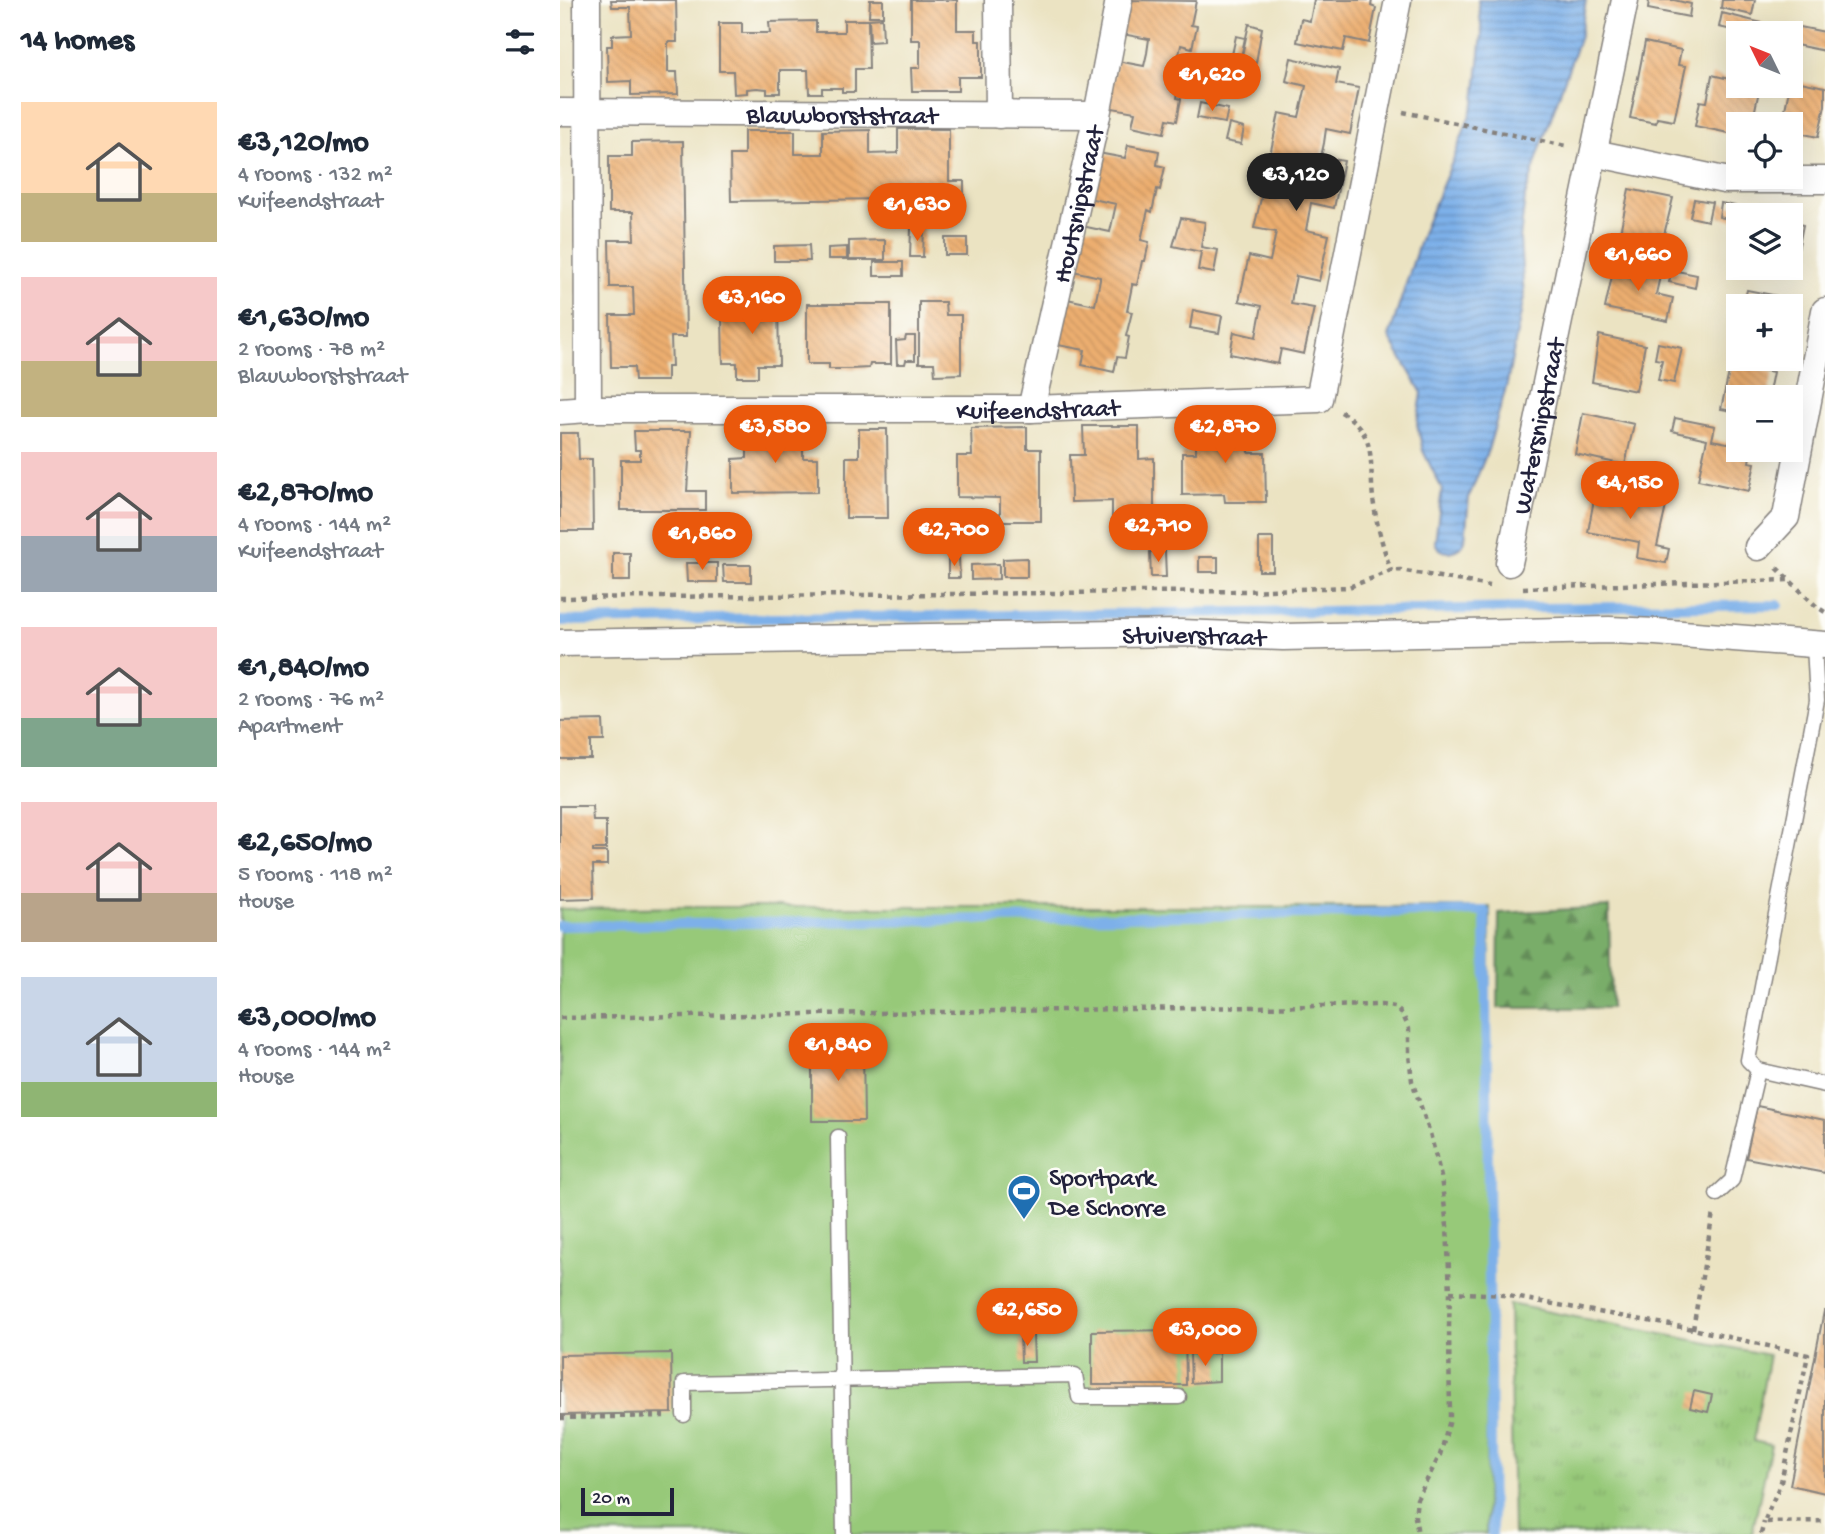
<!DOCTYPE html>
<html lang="en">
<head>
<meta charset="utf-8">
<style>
	:root { --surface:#fff; --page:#f2f2f3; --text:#1f2937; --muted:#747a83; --accent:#ea580c }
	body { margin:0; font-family:"Gochi Hand",sans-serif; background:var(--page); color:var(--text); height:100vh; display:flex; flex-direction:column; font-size:26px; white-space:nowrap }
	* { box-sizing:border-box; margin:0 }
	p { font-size:23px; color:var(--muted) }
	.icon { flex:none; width:38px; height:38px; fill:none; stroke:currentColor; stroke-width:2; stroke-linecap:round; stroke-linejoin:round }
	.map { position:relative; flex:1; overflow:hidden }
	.sheet { display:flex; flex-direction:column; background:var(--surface); width:560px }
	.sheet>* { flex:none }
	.needle { width:46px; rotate:313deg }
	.fabs { position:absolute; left:1166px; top:21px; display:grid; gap:14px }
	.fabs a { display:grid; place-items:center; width:77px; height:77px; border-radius:0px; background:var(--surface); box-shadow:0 7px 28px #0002; font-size:35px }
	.scale { position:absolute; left:21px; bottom:18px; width:93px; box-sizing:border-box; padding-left:7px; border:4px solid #22223b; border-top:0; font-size:19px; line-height:24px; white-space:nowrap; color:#22223b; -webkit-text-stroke:5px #fdfcf7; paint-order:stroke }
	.price { position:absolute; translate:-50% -60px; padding:0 16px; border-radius:24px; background:var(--accent); color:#fff; font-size:23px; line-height:46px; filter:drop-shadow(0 2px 4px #0008) }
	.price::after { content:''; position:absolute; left:50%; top:42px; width:21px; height:16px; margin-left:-10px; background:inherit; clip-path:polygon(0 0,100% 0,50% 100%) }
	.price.current { background:#222; color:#fff }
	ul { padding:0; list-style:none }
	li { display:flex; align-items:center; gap:21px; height:175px; padding:0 21px }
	li span { display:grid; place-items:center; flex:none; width:196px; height:140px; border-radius:0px; color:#555 }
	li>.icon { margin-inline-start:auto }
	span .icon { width:84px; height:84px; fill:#fffc; stroke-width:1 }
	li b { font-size:30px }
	h2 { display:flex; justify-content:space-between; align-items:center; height:84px; padding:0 21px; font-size:30px }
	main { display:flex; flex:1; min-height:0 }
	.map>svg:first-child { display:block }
</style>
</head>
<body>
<main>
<section class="sheet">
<h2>14 homes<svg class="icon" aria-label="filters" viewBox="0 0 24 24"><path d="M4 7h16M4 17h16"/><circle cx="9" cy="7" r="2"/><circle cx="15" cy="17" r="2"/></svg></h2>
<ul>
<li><span style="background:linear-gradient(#ffd9b3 65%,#c2b280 0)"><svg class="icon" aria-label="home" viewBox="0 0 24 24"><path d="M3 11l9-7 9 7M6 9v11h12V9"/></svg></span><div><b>€3,120/mo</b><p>4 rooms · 132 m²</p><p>Kuifeendstraat</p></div></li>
<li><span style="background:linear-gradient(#f6c9c9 60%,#c2b280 0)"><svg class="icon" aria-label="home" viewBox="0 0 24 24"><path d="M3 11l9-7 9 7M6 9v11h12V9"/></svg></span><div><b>€1,630/mo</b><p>2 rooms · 78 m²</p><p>Blauwborststraat</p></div></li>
<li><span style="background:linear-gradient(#f6c9c9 60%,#9aa5b1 0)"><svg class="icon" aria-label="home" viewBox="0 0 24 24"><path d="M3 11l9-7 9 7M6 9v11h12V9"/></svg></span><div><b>€2,870/mo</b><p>4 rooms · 144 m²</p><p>Kuifeendstraat</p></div></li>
<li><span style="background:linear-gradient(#f6c9c9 65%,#7fa58c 0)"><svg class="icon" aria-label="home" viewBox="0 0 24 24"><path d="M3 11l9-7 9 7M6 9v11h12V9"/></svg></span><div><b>€1,840/mo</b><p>2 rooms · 76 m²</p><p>Apartment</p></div></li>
<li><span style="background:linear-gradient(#f6c9c9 65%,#b9a48a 0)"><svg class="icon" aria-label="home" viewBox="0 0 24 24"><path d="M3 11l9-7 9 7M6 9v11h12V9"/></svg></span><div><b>€2,650/mo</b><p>5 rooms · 118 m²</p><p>House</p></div></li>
<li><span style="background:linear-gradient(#c9d6e8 75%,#8fb573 0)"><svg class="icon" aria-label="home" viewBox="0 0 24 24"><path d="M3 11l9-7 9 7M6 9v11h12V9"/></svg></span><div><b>€3,000/mo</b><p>4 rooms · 144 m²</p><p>House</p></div></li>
</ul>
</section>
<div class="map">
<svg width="1265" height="1534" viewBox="0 0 1265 1534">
	<defs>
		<pattern id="grass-tufts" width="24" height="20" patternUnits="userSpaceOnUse" patternTransform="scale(1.75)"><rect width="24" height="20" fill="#97c979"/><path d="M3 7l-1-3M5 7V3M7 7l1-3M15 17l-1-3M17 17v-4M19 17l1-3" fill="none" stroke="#82ac6a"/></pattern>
		<pattern id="forest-firs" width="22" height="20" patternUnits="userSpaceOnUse" patternTransform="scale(1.75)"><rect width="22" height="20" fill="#79ad69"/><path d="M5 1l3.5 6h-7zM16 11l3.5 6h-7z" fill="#638c58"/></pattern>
		<pattern id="water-rules" width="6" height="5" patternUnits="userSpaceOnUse" patternTransform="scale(1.75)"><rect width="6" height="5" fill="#7db0e9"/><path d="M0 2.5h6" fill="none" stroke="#668fbe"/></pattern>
		<pattern id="building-back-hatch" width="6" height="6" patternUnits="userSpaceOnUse" patternTransform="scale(1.75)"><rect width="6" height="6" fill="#ecae6f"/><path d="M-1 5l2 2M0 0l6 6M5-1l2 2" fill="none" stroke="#ca9561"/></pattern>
	</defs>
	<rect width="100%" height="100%" fill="#fdfcf7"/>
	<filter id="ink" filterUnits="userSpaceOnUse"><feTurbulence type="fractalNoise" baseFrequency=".0143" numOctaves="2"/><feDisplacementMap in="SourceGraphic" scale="14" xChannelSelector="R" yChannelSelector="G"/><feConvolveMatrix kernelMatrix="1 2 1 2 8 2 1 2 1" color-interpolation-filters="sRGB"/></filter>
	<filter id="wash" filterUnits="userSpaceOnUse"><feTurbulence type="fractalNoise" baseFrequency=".00686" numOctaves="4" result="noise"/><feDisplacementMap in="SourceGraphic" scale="28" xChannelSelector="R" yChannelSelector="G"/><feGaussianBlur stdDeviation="1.57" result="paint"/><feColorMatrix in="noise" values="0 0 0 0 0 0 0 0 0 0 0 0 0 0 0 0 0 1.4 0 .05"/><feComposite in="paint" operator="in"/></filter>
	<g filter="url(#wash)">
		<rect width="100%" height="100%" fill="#ebe3c2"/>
		<!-- grass -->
		<path fill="url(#grass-tufts)" stroke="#5c765a" stroke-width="2" d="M949,1304l260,51 -16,86 18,4 -19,89h-239z"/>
		<!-- forest -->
		<path fill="url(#forest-firs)" stroke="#4e6852" stroke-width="2" d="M1049,907l2,101h-113l1,-95z"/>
		<!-- pitch -->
		<path fill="#97c979" stroke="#5c765a" stroke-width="2" d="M141,907h789l-4,627h-926v-625z"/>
		<!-- water -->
		<path fill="url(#water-rules)" stroke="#506992" stroke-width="2" d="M918,0h108l-6,36 -41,116 -14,45 -5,42 4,58 -17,87 -19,66 -19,47 -4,43c-4,13 -25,17 -30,2l7,-53 -19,-38 -6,-27 5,-31 -33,-56 34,-106 30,-71 22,-59 7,-67z"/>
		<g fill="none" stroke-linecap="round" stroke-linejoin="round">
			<!-- stream -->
			<path stroke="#7db0e9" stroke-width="10" d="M0,621l1218,-16
				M0,926l925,-15 7,623"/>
		</g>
		<g id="blocks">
			<!-- building -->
			<path fill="url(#building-back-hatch)" d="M51,0h65l1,42h-9v30h9l1,22 -47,1v-14l-23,1 -1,-36h5v-11l19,-1 -1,-27h-18z
				M310,0h13v16h-14z
				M351,0h46v30h19v11h5v36h-23v14h-46l-1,-23h9v-28h-9z
				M569,0l67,1 -5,24 6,1 -5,22 -11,-3 -6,28 6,1 -4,24 4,1 -4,22 -10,-2 -3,14 -32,-7 3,-14 -28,-5 10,-46 27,5 3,-13 2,-14 -27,-5z
				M754,0h58l-1,6 5,2 -7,35 -23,-5 -3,13 -46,-9 4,-23 9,2z
				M1089,0h25l17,4 -2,13 -41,-8z
				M1162,0h33l-3,15 -31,-7z
				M1162,13l40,10 -3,10h-14l-26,-6z
				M322,18l1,23 -13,1 -1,-23z
				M284,20h24l1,49h-14v23h-13v-4h-20v5h-13l-1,-23h-28v23h-13v-4l-10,-1 -10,1v4l-13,1 -1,-23h-14v-48h23v10h28l-1,-11 47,-1v11h28z
				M689,24l13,4 -6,35 -15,-3z
				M1235,26l30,6v19l-34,-7z
				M676,36l9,2 -7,33 -9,-2z
				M1085,42l36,8 -3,15 8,1 -12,55 -17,-3 -1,5 -26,-5z
				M731,58l48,11 -3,15 23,4 -9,46 -24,-5 -2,14 -3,14 23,4 -10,47 -23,-5 -5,27 23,5 -10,46 -23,-5 -3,14 -2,14 23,4 -10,46 -23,-5 -3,15 -48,-10 4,-22 22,5 3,-16 3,-15 -23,-5 10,-45 21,5 6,-29 -22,-4 10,-42 19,3 4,-16 2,-14 -19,-4 9,-42 20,4 7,-31 -20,-5z
				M1152,75l26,6v5h22l-8,38h-14v11l-43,-9 5,-25 7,1z
				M1231,80l34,7v19l-7,31 -28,-6v-7h-8z
				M640,103l28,6 -3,14 -28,-5z
				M669,124l15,4 -3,16 -16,-3z
				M338,129h51v52h15v23h-79v-5l-154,2 -1,-46h14v-24h51v23h28v-23l47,-1v24l28,-1z
				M123,141l3,196h-15l1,30h-5v14h-32l-1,-14h-23l-1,-52h24l-1,-28h-23l-1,-47h25l-1,-28h-24v-56h23v-14z
				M568,145l31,6 -2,14 8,2 -5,23 -3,-1 -5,23 -4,-2 -7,30 8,2 -4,19h-3l-5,24 -5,-1v2l-5,25 5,1 -6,24 3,1 -4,21 -8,-1 -3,15 -32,-7 3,-15 -27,-5 9,-46 28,6 5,-25v-3l-27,-6 9,-45 28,6 6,-28 -28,-6 10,-45 27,5z
				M1069,189l44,9 -11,45 -11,-2 -3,13 -31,-7z
				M1134,199l18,3 -4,19 -18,-4z
				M1161,203l24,5 -2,7h-5v6l-19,-4z
				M621,218l24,4 -4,25 17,3 -4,23 -16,-3 3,-18 -28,-6z
				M1230,222l13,3 -9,45h-4z
				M351,228h13l-1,29h-13z
				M385,238h22v17h-22z
				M325,240v20h-36v-19z
				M249,245l1,16h-36v-15z
				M287,247v12h-19v-11z
				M314,262h29v14h-29z
				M1055,262l46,10 -5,22 17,4 -5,23 -63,-13z
				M1112,270l25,5 -2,13 -26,-6z
				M1187,290l41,8 -2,8h-43z
				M218,299l1,66h-21v12h-21v-14h-14l-1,-46h14v-17z
				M359,302h26l1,13h15v59l-26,1 -1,-12h-15z
				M247,304h84v60h-21l-1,4 -20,1h-20v-5h-22z
				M633,310l29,6 -3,17 -29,-5z
				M1039,335l46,10 -9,46 -44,-9z
				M346,336h9v24h-9l-1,4h-8l-1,-23 9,-1z
				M1098,343l24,5 -8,35 -16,-3 4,-20 -7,-1z
				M1171,363l42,9 -5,25h-30v15l-17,-3z
				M1023,413l51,11 -9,41 -50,-11z
				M1115,418l40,8 -3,14 26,5v5h13l-2,12 6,1 -6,28 -51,-11 9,-41 -35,-8z
				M692,424v8h-3v21h16l1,49h-41l-1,-8 -42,1v-42h14v-28z
				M523,426h56v33l15,-1v63h-42v-20l-41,1 -1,-47h14z
				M467,427v22h14v72h-38l-3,-2v-21l-43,-1v-41h15l-1,-28z
				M299,429h28l1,89h-42v-61h13z
				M243,430v28h15v34l-85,1v-34l14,-1v-27z
				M74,431h57l-4,60h18v19h-84v-50h19v-10h-5z
				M0,433h18l1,26h13l1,72h-33z
				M1083,469l16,3 -3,17 -16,-3z
				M1036,488l71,14 -10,44 12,3 -3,14 -29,-5 2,-16 -51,-10z
				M699,538h14v33h-14z
				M605,551l1,26h-15l-1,-25z
				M53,553h17v28h-17z
				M639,557h19v15h-19z
				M388,558h11l1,20h-12z
				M467,558v19h-24v-18z
				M126,563h31v19h-30z
				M439,564v15l-28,1v-15z
				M163,565h28v17h-27z
				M43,720l1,21h-13v18h-31v-38z
				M0,806h32l1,15h13v28h-13v3h14v13h-14l1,33 -34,1z
				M252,1045h51l1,76h-52z
				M1197,1106l68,14v53l-79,-15z
				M1264,1311h1v182l-35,-8z
				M625,1330l1,55h-94v-54z
				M473,1333l1,29h-13l-1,-28z
				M111,1353l1,60 -112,2v-60z
				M659,1353v28l-28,2 -1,-29z
				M1134,1391l18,4 -4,17 -18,-4z"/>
		</g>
	</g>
	<g filter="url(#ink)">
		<use href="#blocks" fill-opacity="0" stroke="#86827e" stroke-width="2"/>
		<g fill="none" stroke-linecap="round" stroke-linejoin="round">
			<defs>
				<path id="lane" d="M1254,645l3,55 -69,360 10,10 67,15
					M278,1137l6,397
					M1157,1194l15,-14 26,-110
					M124,1415v-32l391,-8 4,22h100"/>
				<g id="street">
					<path d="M27,0l1,409"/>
					<path d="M438,0l1,115"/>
					<path id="s1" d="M0,112l537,3"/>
					<path d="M1034,153l130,27h101"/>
					<path id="s2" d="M471,409l66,-294 22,-115"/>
					<path id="s3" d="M0,411l28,-2h443l288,-10 79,-399"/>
					<path d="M1198,547l28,-30 39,-206"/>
					<path id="s4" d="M949,563l116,-563"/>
					<path id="s5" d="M0,643l621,-10 102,4 326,-7 47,2 169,13"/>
				</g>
			</defs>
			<!-- lane casing -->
			<use href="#lane" stroke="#86827e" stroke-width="17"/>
			<!-- street casing -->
			<use href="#street" stroke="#86827e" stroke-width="29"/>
			<!-- path -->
			<path stroke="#86827e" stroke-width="4.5" stroke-dasharray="5 5" stroke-linecap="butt" d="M843,112l163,34
				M781,412c37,22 28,49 32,86 3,25 10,49 18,73
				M1217,568l40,39 8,5
				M963,588l265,-8
				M0,598l685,-7 104,-4 42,-16 9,-1 90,16
				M0,1018l821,-13 14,2 8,8 6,14v26l3,26 18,52 11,44 6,49 3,66 -1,34 1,94 -10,35 -23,44 -2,18 3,17
				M890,1292l53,3 190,34 115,26 -27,127 -17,40 61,-1
				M1133,1329l20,-116
				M0,1418l104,-2
				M1201,1534l3,-12"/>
			<!-- lane -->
			<use href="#lane" stroke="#fff" stroke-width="14"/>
			<!-- street -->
			<use href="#street" stroke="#fff" stroke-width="26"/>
		</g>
	</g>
	<!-- icons -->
	<defs>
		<symbol id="stadium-pin" viewBox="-11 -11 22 30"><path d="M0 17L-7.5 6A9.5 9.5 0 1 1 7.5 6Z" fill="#1f6fb2" stroke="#fdfcf7"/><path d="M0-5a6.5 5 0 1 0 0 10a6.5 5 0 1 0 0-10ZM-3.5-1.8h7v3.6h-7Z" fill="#fff"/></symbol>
	</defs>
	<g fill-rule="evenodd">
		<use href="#stadium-pin" x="445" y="1172" width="38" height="52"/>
	</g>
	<g text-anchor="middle" stroke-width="5" stroke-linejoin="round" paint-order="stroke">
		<!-- street labels -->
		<g font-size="26" fill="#22223b" stroke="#fdfcf7">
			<text dy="9" stroke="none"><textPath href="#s1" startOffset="282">Blauwborststraat</textPath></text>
			<text dy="9" stroke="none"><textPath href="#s2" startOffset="210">Houtsnipstraat</textPath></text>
			<text dy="9" stroke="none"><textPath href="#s3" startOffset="478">Kuifeendstraat</textPath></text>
			<text dy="9" stroke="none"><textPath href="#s4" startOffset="140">Watersnipstraat</textPath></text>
			<text dy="9" stroke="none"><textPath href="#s5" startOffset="634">Stuiverstraat</textPath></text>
		</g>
		<!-- poi labels -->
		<g font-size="26" fill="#22223b" stroke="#fdfcf7" text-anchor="start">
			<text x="489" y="1185">Sportpark<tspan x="489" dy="30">De Schorre</tspan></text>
		</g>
	</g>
</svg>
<div class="fabs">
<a><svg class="needle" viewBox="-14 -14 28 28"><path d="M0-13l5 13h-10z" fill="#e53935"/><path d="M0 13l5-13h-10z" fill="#747a83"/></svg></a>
<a><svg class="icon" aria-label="locate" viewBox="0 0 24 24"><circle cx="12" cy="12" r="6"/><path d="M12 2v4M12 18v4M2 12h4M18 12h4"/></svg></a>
<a><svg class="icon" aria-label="layers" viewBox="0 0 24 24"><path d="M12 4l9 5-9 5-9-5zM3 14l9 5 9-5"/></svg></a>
<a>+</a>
<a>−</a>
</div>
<div class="scale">20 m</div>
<b class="price" style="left:652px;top:113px">€1,620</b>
<b class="price current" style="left:736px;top:213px">€3,120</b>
<b class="price" style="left:357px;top:243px">€1,630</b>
<b class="price" style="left:1078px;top:293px">€1,660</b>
<b class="price" style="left:192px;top:336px">€3,160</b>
<b class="price" style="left:215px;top:465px">€3,580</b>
<b class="price" style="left:665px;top:465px">€2,870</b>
<b class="price" style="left:1070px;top:521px">€4,150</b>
<b class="price" style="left:598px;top:564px">€2,710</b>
<b class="price" style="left:394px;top:568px">€2,700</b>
<b class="price" style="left:142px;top:572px">€1,860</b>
<b class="price" style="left:278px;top:1083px">€1,840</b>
<b class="price" style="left:467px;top:1348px">€2,650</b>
<b class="price" style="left:645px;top:1368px">€3,000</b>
</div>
</main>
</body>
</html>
